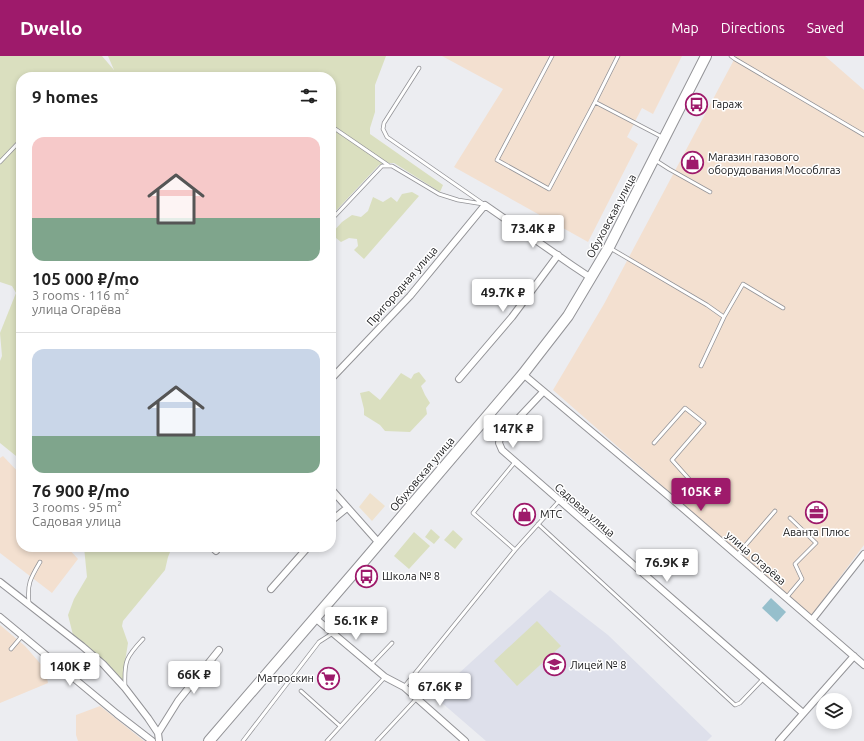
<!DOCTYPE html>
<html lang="en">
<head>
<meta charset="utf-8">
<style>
	:root { --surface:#fff; --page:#f2f2f2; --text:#222; --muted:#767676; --line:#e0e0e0; --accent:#9e1a6b }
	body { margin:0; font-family:Ubuntu,sans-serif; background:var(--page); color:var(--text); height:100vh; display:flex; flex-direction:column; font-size:15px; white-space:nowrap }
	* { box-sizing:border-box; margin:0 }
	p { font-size:13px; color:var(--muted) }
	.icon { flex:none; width:22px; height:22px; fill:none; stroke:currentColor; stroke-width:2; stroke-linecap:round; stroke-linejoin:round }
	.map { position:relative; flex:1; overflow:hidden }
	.panel { position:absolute; left:16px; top:16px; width:320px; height:480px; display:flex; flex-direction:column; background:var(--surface); border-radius:16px; box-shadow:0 2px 6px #0003 }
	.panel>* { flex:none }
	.fabs { position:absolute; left:816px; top:637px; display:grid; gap:8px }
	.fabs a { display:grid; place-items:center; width:36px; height:36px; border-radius:50%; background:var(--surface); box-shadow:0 2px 6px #0003; font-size:20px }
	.price { position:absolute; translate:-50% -34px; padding:0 9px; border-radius:4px; background:#fff; color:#222; font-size:13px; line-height:26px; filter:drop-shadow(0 1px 2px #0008) }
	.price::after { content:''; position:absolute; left:50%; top:24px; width:12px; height:9px; margin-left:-6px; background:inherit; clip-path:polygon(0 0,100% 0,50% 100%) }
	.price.selected { background:var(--accent); color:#fff }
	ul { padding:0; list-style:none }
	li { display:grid; align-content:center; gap:8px; height:212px; padding:0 16px }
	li+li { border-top:1px solid var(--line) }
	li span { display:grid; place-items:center; height:124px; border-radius:12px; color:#555 }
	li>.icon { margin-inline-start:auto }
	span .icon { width:72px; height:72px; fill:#fffc; stroke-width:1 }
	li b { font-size:17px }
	h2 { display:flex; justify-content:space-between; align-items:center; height:48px; padding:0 16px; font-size:17px }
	header { display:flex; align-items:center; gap:24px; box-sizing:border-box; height:56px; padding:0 20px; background:var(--accent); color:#fff }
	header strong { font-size:19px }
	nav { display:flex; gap:22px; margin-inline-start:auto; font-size:14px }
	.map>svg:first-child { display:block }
</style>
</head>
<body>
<header>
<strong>Dwello</strong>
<nav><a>Map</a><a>Directions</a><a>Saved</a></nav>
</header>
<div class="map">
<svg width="864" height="685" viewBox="0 0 864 685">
	<rect width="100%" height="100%" fill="#ecedf1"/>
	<!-- commercial -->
	<path fill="#efe2ce" d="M370,437l15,13 -13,15 -13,-14z"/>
	<!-- industrial -->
	<path fill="#f3e0d0" d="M442,0h240l-29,58 -11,-6 -15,29 11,7 -50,98 -134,-75 49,-78z
		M736,0h89l39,34v455l-53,71 -258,-226 51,-86z
		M3,400l18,19v72h46l11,12 -26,34 -52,-40v-95z
		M0,569l25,21 20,23 3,14 -48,20z
		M100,650l44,35h-66l-2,-6v-20z"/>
	<!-- built -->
	<path fill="#dee0eb" d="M550,534l58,45 104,101 -5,5h-221l-52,-45z"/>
	<!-- green -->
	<path fill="#dadfbf" d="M0,0h102l12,14 -6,-14h278l-11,29v27l-5,16v6l73,51 -3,7 -46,-29h-10l-5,2 -48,51v-139h-310v383l-21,-17v-82l2,-5 -2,-23 16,-40 -4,-7 -12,-4z
		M412,136l7,4 -55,63 -10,-9 4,-4 -1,-7 -8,-1 -8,4 -10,-8 11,-12 10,-7 9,2 7,-6 5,-14 10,5 8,-5 6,5 5,-8z
		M419,316l7,9 -5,5 4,9 5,8 -4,5 1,6 -17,18 -25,-1 -5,-6 -16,-10v-6l-4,-16 9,-2 11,9 21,-27 10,6 3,-5z
		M431,473l9,8 -6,7 -9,-7z
		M453,474l10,9 -8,10 -11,-9z
		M414,476l16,14 -21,23 -15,-13z
		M84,491h88l-4,10 -3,13 -42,51 -1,5 6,17 -3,19 -2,20 -19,-21 -31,-26 -5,-20 6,-16 13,-22z
		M537,565l24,25 -44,40 -23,-25z"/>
	<!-- water -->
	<path fill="#96bfcc" d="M771,542l15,14 -9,10 -15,-14z"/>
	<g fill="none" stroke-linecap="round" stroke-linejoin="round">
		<defs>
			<path id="lane" d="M552,0l-55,104 52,29 46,-87 23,-46
				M731,0l4,3 129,76
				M419,12l-35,55 -1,6 4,8 98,68
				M595,46l67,35
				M331,70l57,39
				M655,104l14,9 41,23
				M0,106l21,-22
				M331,164l51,-54h10l47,28 19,6 25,4
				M610,192l97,57 17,12 -23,49
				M724,261l19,-33 40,24
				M654,387l31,-35 19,15 -32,37 17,19 -17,20
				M515,406l-42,51 42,37
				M538,468l197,181 5,-2 23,-24
				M737,499l38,-44
				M786,542l16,-19 -7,-15 21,-21 -26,-25
				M29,547c-2,-19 1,-24 11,-41
				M11,593l11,-13
				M371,609l21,-22
				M125,630c-1,-25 1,-29 18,-47
				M404,631l111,-137 44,-49
				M301,635l39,35
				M243,685l76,-99 14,-9
				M327,685l58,-64
				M377,685l40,-43"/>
			<path id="street" d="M523,318l149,125 192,166
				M331,323l79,-83 75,-91 88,61 18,12
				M459,323l53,-62 46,-62
				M543,336l-43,46 -1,5 3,7 301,263
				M331,433l48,54
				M331,465l16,-13
				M212,491l4,4
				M0,526l82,64 21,18 22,24 23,30 10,15 1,8
				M271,533l37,-42
				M0,561l117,97 35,27
				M315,562l70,59 19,10 61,54
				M812,564l52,-66
				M158,677l20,-32 41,-51
				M779,685l75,-85"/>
			<path id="primary" d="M209,685l149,-173 165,-194 45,-58 41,-69 97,-191"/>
		</defs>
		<!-- lane casing -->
		<use href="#lane" stroke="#939397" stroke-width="4.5"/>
		<!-- street casing -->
		<use href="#street" stroke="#939397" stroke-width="8"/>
		<!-- primary casing -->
		<use href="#primary" stroke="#939397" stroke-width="12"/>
		<!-- lane -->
		<use href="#lane" stroke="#fff" stroke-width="3"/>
		<!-- street -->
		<use href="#street" stroke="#fff" stroke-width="6"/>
		<!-- primary -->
		<use href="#primary" stroke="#fff" stroke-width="10"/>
	</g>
	<!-- icons -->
	<defs>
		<symbol id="bus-ring" viewBox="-11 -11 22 22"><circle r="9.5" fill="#fff" stroke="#9e1a6b" stroke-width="1.5"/><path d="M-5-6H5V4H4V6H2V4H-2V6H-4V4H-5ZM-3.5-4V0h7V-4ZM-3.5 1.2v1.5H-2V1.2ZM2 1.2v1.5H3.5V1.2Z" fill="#9e1a6b"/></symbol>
		<symbol id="shop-ring" viewBox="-11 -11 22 22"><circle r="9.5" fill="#fff" stroke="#9e1a6b" stroke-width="1.5"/><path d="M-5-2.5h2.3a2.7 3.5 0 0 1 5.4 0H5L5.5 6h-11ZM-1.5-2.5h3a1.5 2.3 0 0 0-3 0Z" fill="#9e1a6b"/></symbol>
		<symbol id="office-ring" viewBox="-11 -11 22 22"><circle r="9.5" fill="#fff" stroke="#9e1a6b" stroke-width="1.5"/><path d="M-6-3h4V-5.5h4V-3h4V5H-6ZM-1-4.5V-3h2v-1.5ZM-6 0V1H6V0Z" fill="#9e1a6b"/></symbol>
		<symbol id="school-ring" viewBox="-11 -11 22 22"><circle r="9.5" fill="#fff" stroke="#9e1a6b" stroke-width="1.5"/><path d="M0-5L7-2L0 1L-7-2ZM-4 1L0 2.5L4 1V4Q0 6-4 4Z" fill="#9e1a6b"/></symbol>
		<symbol id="supermarket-ring" viewBox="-11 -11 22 22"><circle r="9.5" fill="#fff" stroke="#9e1a6b" stroke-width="1.5"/><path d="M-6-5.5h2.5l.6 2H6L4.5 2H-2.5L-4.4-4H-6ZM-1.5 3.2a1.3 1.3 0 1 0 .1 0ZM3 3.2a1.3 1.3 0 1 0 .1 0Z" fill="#9e1a6b"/></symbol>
	</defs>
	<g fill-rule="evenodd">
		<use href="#bus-ring" x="684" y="36" width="25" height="25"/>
		<use href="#shop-ring" x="680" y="94" width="25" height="25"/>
		<use href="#office-ring" x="804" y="444" width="25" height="25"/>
		<use href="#shop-ring" x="512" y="446" width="25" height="25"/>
		<use href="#bus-ring" x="354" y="508" width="25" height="25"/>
		<use href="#school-ring" x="542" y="596" width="25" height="25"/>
		<use href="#supermarket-ring" x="316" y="610" width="25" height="25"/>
	</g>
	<g text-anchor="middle" stroke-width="3" stroke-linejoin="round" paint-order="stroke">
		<!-- poi labels -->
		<g font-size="11" fill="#161618" stroke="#fff" text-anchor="start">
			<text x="712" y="52">Гараж</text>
			<text x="708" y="105">Магазин газового<tspan x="708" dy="13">оборудования Мособлгаз</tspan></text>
			<text x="540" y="462">МТС</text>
			<text x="816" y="480" text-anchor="middle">Аванта Плюс</text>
			<text x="382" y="524">Школа № 8</text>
			<text x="570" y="613">Лицей № 8</text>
			<text x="314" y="626" text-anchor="end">Матроскин</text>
		</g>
		<!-- street labels -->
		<g font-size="11" fill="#161618" stroke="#fff">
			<text transform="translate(611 160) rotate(-62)" y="4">Обуховская улица</text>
			<text transform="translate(402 230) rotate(-49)" y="4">Пригородная улица</text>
			<text transform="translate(422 418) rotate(-50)" y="4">Обуховская улица</text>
			<text transform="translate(585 454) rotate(41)" y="4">Садовая улица</text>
			<text transform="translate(756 502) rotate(41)" y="4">улица Огарёва</text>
		</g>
	</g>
</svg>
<div class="fabs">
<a><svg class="icon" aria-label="layers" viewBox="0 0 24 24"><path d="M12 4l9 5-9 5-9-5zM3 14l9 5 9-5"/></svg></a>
</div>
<b class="price" style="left:533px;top:193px">73.4K ₽</b>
<b class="price" style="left:503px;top:257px">49.7K ₽</b>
<b class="price" style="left:513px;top:393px">147K ₽</b>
<b class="price selected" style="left:701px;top:456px">105K ₽</b>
<b class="price" style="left:667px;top:527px">76.9K ₽</b>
<b class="price" style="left:356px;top:585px">56.1K ₽</b>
<b class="price" style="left:70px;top:631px">140K ₽</b>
<b class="price" style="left:194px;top:639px">66K ₽</b>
<b class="price" style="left:440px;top:651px">67.6K ₽</b>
<section class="panel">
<h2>9 homes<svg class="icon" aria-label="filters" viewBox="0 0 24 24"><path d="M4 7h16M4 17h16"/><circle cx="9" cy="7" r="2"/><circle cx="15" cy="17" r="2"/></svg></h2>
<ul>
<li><span style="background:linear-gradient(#f6c9c9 65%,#7fa58c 0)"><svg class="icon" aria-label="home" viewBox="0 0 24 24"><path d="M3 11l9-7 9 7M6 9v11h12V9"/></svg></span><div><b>105 000 ₽/mo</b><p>3 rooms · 116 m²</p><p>улица Огарёва</p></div></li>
<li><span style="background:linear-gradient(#c9d6e8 70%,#7fa58c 0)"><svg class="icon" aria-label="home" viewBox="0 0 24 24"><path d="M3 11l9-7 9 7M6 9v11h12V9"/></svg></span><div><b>76 900 ₽/mo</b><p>3 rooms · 95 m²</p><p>Садовая улица</p></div></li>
</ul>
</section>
</div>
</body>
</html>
